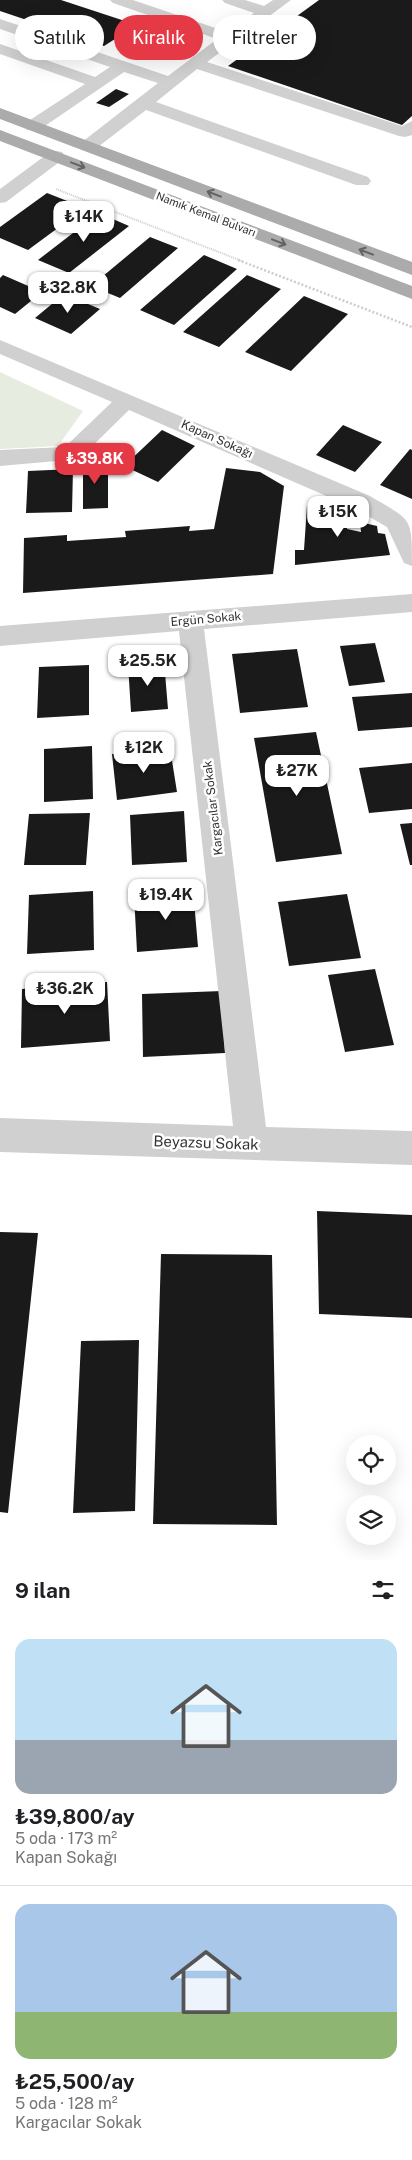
<!DOCTYPE html>
<html lang="tr">
<head>
<meta charset="utf-8">
<style>
	:root { --surface:#fff; --page:#f2f2f2; --text:#202124; --muted:#757577; --line:#e0e0e0; --accent:#e63946 }
	body { margin:0; font-family:"Public Sans",sans-serif; background:var(--page); color:var(--text); height:100vh; display:flex; flex-direction:column; font-size:19px; white-space:nowrap }
	* { box-sizing:border-box; margin:0 }
	p { font-size:16px; color:var(--muted) }
	.icon { flex:none; width:28px; height:28px; fill:none; stroke:currentColor; stroke-width:2; stroke-linecap:round; stroke-linejoin:round }
	.map { position:relative; height:1560px; overflow:hidden }
	.details { display:flex; flex-direction:column; background:var(--surface); flex:1 }
	.details>* { flex:none }
	.banner { position:absolute; left:15px; top:15px; width:382px; height:45px; display:flex; gap:10px }
	.tools { position:absolute; left:346px; top:1435px; display:grid; gap:10px }
	.tools a { display:grid; place-items:center; width:50px; height:50px; border-radius:50%; background:var(--surface); box-shadow:0 5px 20px #0002; font-size:25px }
	.price { position:absolute; translate:-50% -42px; padding:0 11px; border-radius:10px; background:#fff; color:#222; font-size:16px; line-height:32px; filter:drop-shadow(0 1px 2px #0008) }
	.price::after { content:''; position:absolute; left:50%; top:30px; width:15px; height:11px; margin-left:-8px; background:inherit; clip-path:polygon(0 0,100% 0,50% 100%) }
	.price.current { background:var(--accent); color:#fff }
	ul { padding:0; list-style:none }
	li { display:grid; align-content:center; gap:10px; height:265px; padding:0 15px }
	li+li { border-top:1px solid var(--line) }
	li span { display:grid; place-items:center; height:155px; border-radius:15px; color:#555 }
	li>.icon { margin-inline-start:auto }
	span .icon { width:90px; height:90px; fill:#fffc; stroke-width:1 }
	li b { font-size:21px }
	h2 { display:flex; justify-content:space-between; align-items:center; height:60px; padding:0 15px; font-size:21px }
	.chip { padding:0 18px; border-radius:22px; background:var(--surface); box-shadow:0 5px 20px #0002; font-size:18px; line-height:45px }
	.chip.current { background:var(--accent); color:#fff }
	.map>svg:first-child { display:block }
</style>
</head>
<body>
<div class="map">
<svg width="412" height="1560" viewBox="0 0 412 1560">
	<rect width="100%" height="100%" fill="#fff"/>
	<!-- green -->
	<path fill="#e6ecdf" d="M0,372l83,39 -25,35 -58,3z"/>
	<!-- building -->
	<path fill="#1a1a1a" d="M0,0h61l76,25 -33,21 -104,-35z
		M319,0h93v116l-10,9 -174,-59z
		M116,89l13,5 -20,13 -13,-4z
		M47,193l38,15 -57,42 -28,-12v-11z
		M99,213l30,13 -60,47 -31,-13z
		M150,237l28,11 -58,50 -29,-12z
		M204,255l33,14 -63,56 -34,-15z
		M3,275l39,17 -27,22 -15,-7v-29z
		M247,275l34,14 -62,58 -36,-15z
		M64,294l36,15 -29,25 -36,-16z
		M304,296l44,18 -57,57 -46,-19z
		M343,425l39,17 -27,30 -39,-17z
		M162,430l33,16 -37,36 -34,-16z
		M410,449l2,1v49l-32,-14z
		M83,461h25v47l-25,1z
		M226,468l34,4 24,14 -11,88 -250,19 1,-55 43,-3v6l59,-4 -1,-6 65,-5 -1,5 25,-2z
		M73,469l-1,43 -46,1 2,-42z
		M329,504l18,7v18l14,3 -1,-10 17,4 1,7 7,1 5,21 -95,10v-15h9l3,-44z
		M375,643l10,39 -36,4 -9,-40z
		M297,649l11,58 -68,6 -8,-59z
		M164,661l4,48 -37,3 -3,-48z
		M89,665v50l-52,3 2,-51z
		M412,693v34l-54,4 -6,-34z
		M316,732l26,122 -66,8 -22,-124z
		M92,746l1,53 -49,3v-53z
		M170,748l7,44 -60,8 -5,-46z
		M412,763v46l-43,4 -10,-45z
		M184,811l3,51 -55,3 -2,-50z
		M90,813l-4,52h-62l5,-51z
		M412,823v42h-2l-10,-41z
		M193,889l5,58 -61,5 -3,-58z
		M93,891l1,59 -67,4 2,-59z
		M347,894l14,64 -72,8 -11,-64z
		M375,969l19,76 -49,7 -17,-77z
		M107,982l3,59 -89,7 1,-59z
		M222,991l3,62 -82,4 -1,-63z
		M317,1211l95,4v103l-93,-4z
		M0,1232l38,1 -30,280 -8,-1z
		M161,1254l111,1 5,270 -124,-1z
		M139,1340l-4,171 -62,2 8,-172z"/>
	<g fill="none" stroke-linecap="round" stroke-linejoin="round">
		<!-- path-far1 -->
		<path stroke="#cdcdcd" stroke-width="2" stroke-dasharray="1 1" stroke-linecap="butt" d="M56,189l186,72"/>
		<!-- path -->
		<path stroke="#cdcdcd" stroke-width="2.5" stroke-dasharray="2 2" stroke-linecap="butt" d="M238,260l174,67"/>
		<!-- minor -->
		<path fill="#d0d0d0" fill-rule="evenodd" d="M110,0h23l94,32 27,-19 -29,-10 -3,-3h23l19,6 9,-6h18l-84,62 195,64 10,-5v14l-7,2 -6,-1 -202,-67 -41,33 212,75 3,4 -3,4h-12l-210,-75 -52,40h-12l-3,-4 3,-4 76,-59 -34,-11 -85,58h-12l-3,-4 3,-4 58,-38 -85,-30v-10l95,33 15,-10 -110,-38v-10l168,57 49,-37 -104,-36z
			M56,151l6,1 3,4 -3,4 -56,42 -6,1v-14l50,-37z
			M0,340l370,156c42,25 42,20 42,70l-8,-3 -17,-36 -33,-19 -225,-98 -50,49 -79,7v-16l65,-3 47,-45 -112,-48z
			M412,594v18l-208,17 62,498 146,4v34l-412,-13v-34l233,8 -54,-495 -179,15v-20z"/>
		<!-- major -->
		<path fill="#ababab" fill-rule="evenodd" d="M0,108l412,154v13l-412,-156z
			M0,130l412,156v13l-412,-158z"/>
	</g>
	<!-- one-way arrows -->
	<defs><path id="oneway-shaft" d="M-6 0H5M1.5-3L5.5 0L1.5 3" fill="none" stroke-width="1.6" stroke-linecap="round" stroke-linejoin="round" transform="scale(1.25)"/></defs>
	<g stroke="#636363">
		<use href="#oneway-shaft" transform="translate(78 165) rotate(21)"/>
		<use href="#oneway-shaft" transform="translate(214 194) rotate(-159)"/>
		<use href="#oneway-shaft" transform="translate(279 242) rotate(21)"/>
		<use href="#oneway-shaft" transform="translate(366 252) rotate(-159)"/>
	</g>
	<g text-anchor="middle" stroke-width="5" stroke-linejoin="round" paint-order="stroke">
		<!-- far-street labels -->
		<g font-size="11" fill="#333" stroke="#fff">
			<text transform="translate(206 214) rotate(21)" y="4">Namık Kemal Bulvarı</text>
		</g>
		<!-- street labels -->
		<g font-size="12" fill="#333" stroke="#fff">
			<text transform="translate(217 439) rotate(24)" y="4">Kapan Sokağı</text>
			<text transform="translate(206 619) rotate(-5)" y="4">Ergün Sokak</text>
			<text transform="translate(213 808) rotate(-97)" y="4">Kargacılar Sokak</text>
		</g>
		<!-- near-street labels -->
		<g font-size="15" fill="#333" stroke="#fff">
			<text transform="translate(206 1143) rotate(2)" y="5">Beyazsu Sokak</text>
		</g>
	</g>
</svg>
<div class="tools">
<a><svg class="icon" aria-label="locate" viewBox="0 0 24 24"><circle cx="12" cy="12" r="6"/><path d="M12 2v4M12 18v4M2 12h4M18 12h4"/></svg></a>
<a><svg class="icon" aria-label="layers" viewBox="0 0 24 24"><path d="M12 4l9 5-9 5-9-5zM3 14l9 5 9-5"/></svg></a>
</div>
<b class="price" style="left:84px;top:243px">₺14K</b>
<b class="price" style="left:68px;top:314px">₺32.8K</b>
<b class="price current" style="left:95px;top:485px">₺39.8K</b>
<b class="price" style="left:338px;top:538px">₺15K</b>
<b class="price" style="left:148px;top:687px">₺25.5K</b>
<b class="price" style="left:144px;top:774px">₺12K</b>
<b class="price" style="left:297px;top:797px">₺27K</b>
<b class="price" style="left:166px;top:921px">₺19.4K</b>
<b class="price" style="left:65px;top:1015px">₺36.2K</b>
<div class="banner">
<a class="chip">Satılık</a>
<a class="chip current">Kiralık</a>
<a class="chip">Filtreler</a>
</div>
</div>
<section class="details">
<h2>9 ilan<svg class="icon" aria-label="filters" viewBox="0 0 24 24"><path d="M4 7h16M4 17h16"/><circle cx="9" cy="7" r="2"/><circle cx="15" cy="17" r="2"/></svg></h2>
<ul>
<li><span style="background:linear-gradient(#bfe0f5 65%,#9aa5b1 0)"><svg class="icon" aria-label="home" viewBox="0 0 24 24"><path d="M3 11l9-7 9 7M6 9v11h12V9"/></svg></span><div><b>₺39,800/ay</b><p>5 oda · 173 m²</p><p>Kapan Sokağı</p></div></li>
<li><span style="background:linear-gradient(#a9c7e8 70%,#8fb573 0)"><svg class="icon" aria-label="home" viewBox="0 0 24 24"><path d="M3 11l9-7 9 7M6 9v11h12V9"/></svg></span><div><b>₺25,500/ay</b><p>5 oda · 128 m²</p><p>Kargacılar Sokak</p></div></li>
</ul>
</section>
</body>
</html>
